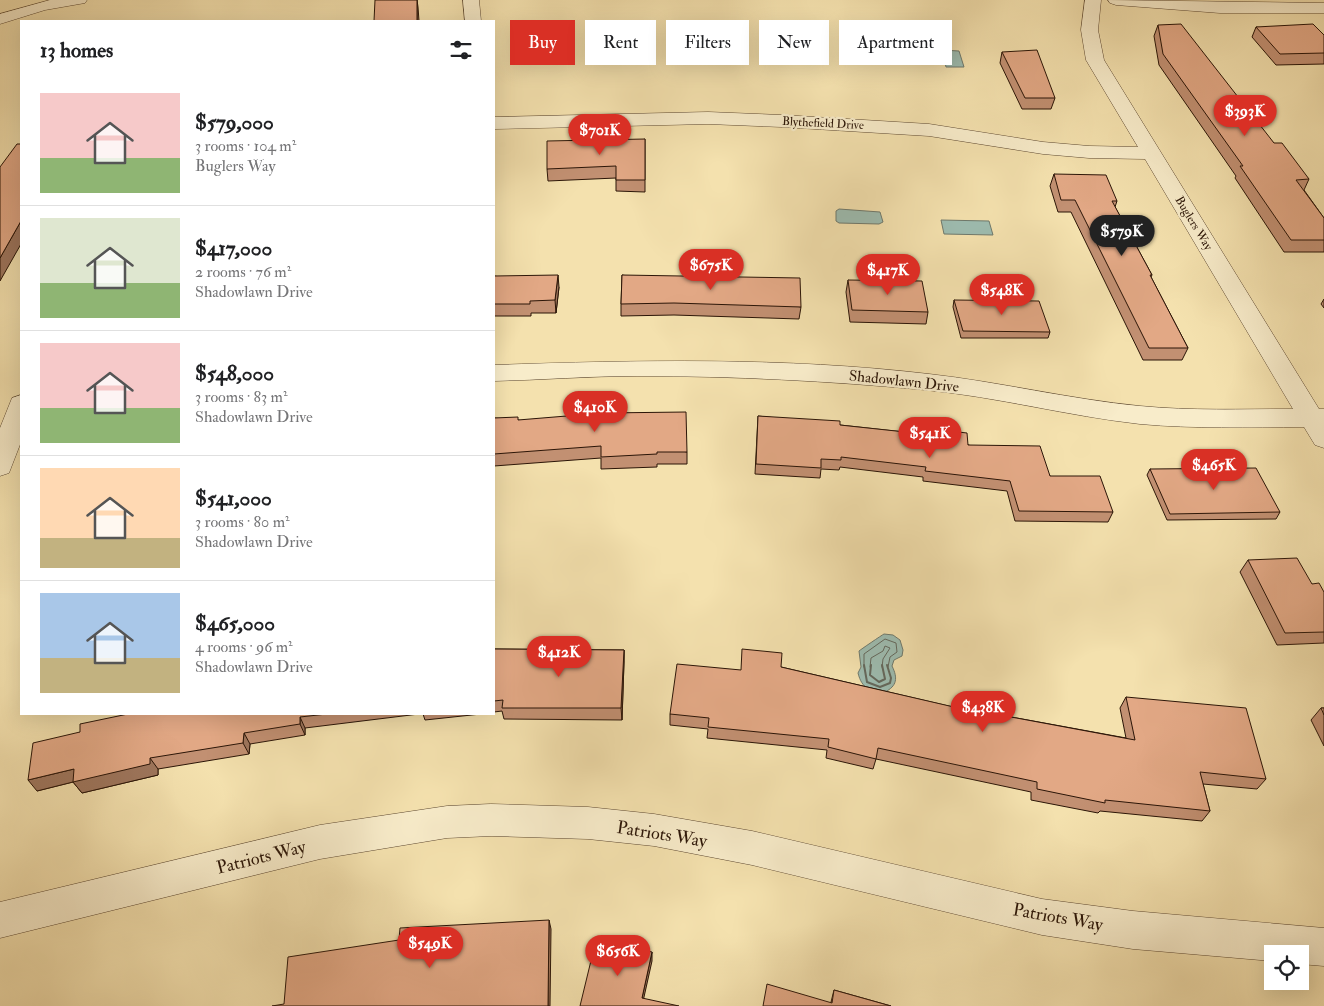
<!DOCTYPE html>
<html lang="en">
<head>
<meta charset="utf-8">
<style>
	:root { --surface:#fff; --page:#f2f2f2; --text:#202124; --muted:#757577; --line:#e0e0e0; --accent:#d93025 }
	body { margin:0; font-family:"IM FELL Double Pica",serif; background:var(--page); color:var(--text); height:100vh; display:flex; flex-direction:column; font-size:19px; white-space:nowrap }
	* { box-sizing:border-box; margin:0 }
	p { font-size:16px; color:var(--muted) }
	.icon { flex:none; width:28px; height:28px; fill:none; stroke:currentColor; stroke-width:2; stroke-linecap:round; stroke-linejoin:round }
	.map { position:relative; flex:1; overflow:hidden }
	.panel { position:absolute; left:20px; top:20px; width:475px; height:695px; display:flex; flex-direction:column; background:var(--surface); border-radius:0px; box-shadow:0 5px 20px #0002 }
	.panel>* { flex:none }
	.guide { position:absolute; left:510px; top:20px; width:475px; height:45px; display:flex; gap:10px }
	.fabs { position:absolute; left:1264px; top:945px; display:grid; gap:10px }
	.fabs a { display:grid; place-items:center; width:45px; height:45px; border-radius:0px; background:var(--surface); box-shadow:0 5px 20px #0002; font-size:25px }
	.price { position:absolute; translate:-50% -42px; padding:0 11px; border-radius:18px; background:var(--accent); color:#fff; font-size:16px; line-height:32px; filter:drop-shadow(0 1px 2px #0008) }
	.price::after { content:''; position:absolute; left:50%; top:30px; width:15px; height:11px; margin-left:-8px; background:inherit; clip-path:polygon(0 0,100% 0,50% 100%) }
	.price.active { background:#222; color:#fff }
	ul { padding:0; list-style:none }
	li { display:flex; align-items:center; gap:15px; height:125px; padding:0 20px }
	li+li { border-top:1px solid var(--line) }
	li span { display:grid; place-items:center; flex:none; width:140px; height:100px; border-radius:0px; color:#555 }
	li>.icon { margin-inline-start:auto }
	span .icon { width:60px; height:60px; fill:#fffc; stroke-width:1 }
	li b { font-size:21px }
	h2 { display:flex; justify-content:space-between; align-items:center; height:60px; padding:0 20px; font-size:21px }
	.chip { padding:0 18px; border-radius:0px; background:var(--surface); box-shadow:0 5px 20px #0002; font-size:18px; line-height:45px }
	.chip.active { background:var(--accent); color:#fff }
	.map>svg:first-child { display:block }
</style>
</head>
<body>
<div class="map">
<svg width="1324" height="1006" viewBox="0 0 1324 1006">
	<rect width="100%" height="100%" fill="#f4e1ae"/>
	<filter id="stains"><feTurbulence type="fractalNoise" baseFrequency=".004" numOctaves="4"/><feColorMatrix values="0 0 0 0 .2 0 0 0 0 .09 0 0 0 0 .02 0 0 0 .5 -.17"/></filter>
	<radialGradient id="worn" r=".72"><stop offset=".6" stop-color="#630" stop-opacity="0"/><stop offset="1" stop-color="#630" stop-opacity=".3"/></radialGradient>
	<!-- water -->
	<path fill="#9dbcb0" stroke="#6f796c" d="M562,28l1,8 -37,2 -1,-9z
		M697,43l38,4 -2,9 -41,-4z
		M942,50l17,1 5,16h-18z
		M839,209l41,3 3,10 -4,2 -40,-1 -3,-2v-10z
		M941,220l48,1 4,14 -49,-1z
		M884,634l9,1 7,5 3,10 -1,6 -8,4 -2,6c6,12 5,20 -7,26 -15,-1 -23,-3 -27,-19l3,-6 -2,-16c1,-1 23,-16 25,-17z"/>
	<g fill="none" stroke-linecap="round" stroke-linejoin="round">
		<!-- shore-far1 -->
		<path stroke="#64685c" stroke-width="1" d="M864,667v-13l21,-15 11,4 1,9 -7,5 -2,10
			M870,667l1,-9 12,-7 2,-5 5,2 -7,11 -1,8"/>
		<!-- shore -->
		<path stroke="#64685c" stroke-width="2" d="M864,665l3,17 13,5 10,-4 1,-5 -4,-13
			M871,665l-1,10 9,7 6,-3 -3,-14"/>
		<defs>
			<path id="street" d="M50,0h37l-2,3 -40,7 -45,14v-10z
				M463,0h16l2,21h-16z
				M1085,0h16l-3,30 6,30 215,349h5v39l-9,-3 -11,-18c-55,0 -110,2 -164,-3 -72,-8 -142,-27 -214,-34 -96,-9 -193,-14 -289,-14 -48,0 -96,4 -143,5v-16c145,-5 291,-8 435,9 71,8 140,25 211,32 51,5 102,3 153,3l-148,-250 -56,-1 -46,-4 -114,-18 -147,-9 -74,-3 -214,5v-12l214,-5 74,3 147,9 114,18 46,4 49,1 -52,-87 -5,-30z
				M1108,0l216,3v10h-104l-104,-8 -6,-2z
				M21,395v47l-12,31 -9,3v-48l12,-30z
				M491,804l97,3 66,7 98,17 290,68 91,12 191,17v38l-24,-2v-10h-28v7l-139,-12 -91,-14 -290,-70 -98,-19 -66,-7 -97,-3 -44,2 -127,21 -320,79v-36l320,-77 127,-19z"/>
		</defs>
		<!-- street casing -->
		<use href="#street" stroke="#5d4831" stroke-width="1"/>
		<!-- street -->
		<use href="#street" fill="#f8ecca" fill-rule="evenodd"/>
	</g>
	<!-- wall -->
	<path fill="#c29072" stroke="#2b1507" d="M1158,25l151,154 -5,11 20,28v34h-40l-49,-74 1,-2 -77,-111 -5,-29z
		M1256,27l68,8v29l-48,1 -24,-28z
		M1002,52l53,46 -4,11h-29l-22,-46z
		M645,139v53l-29,-1v-13l-68,3 -1,-12z
		M1054,174l63,27 -2,6 37,68 -1,2 37,71 -6,12h-39l-72,-148h-13l-8,-26z
		M622,275l179,32 -2,12 -125,-4 -53,1v-12z
		M494,276l65,11 -3,26h-25v3h-37z
		M848,280l80,32 -2,12 -76,-2 -4,-30z
		M1324,299v9l-3,-4z
		M954,300l96,32 -2,6h-87l-8,-31z
		M758,416l164,18 2,-6 126,48 63,36 -5,10 -93,-1 -8,-30 -84,-10v-4l-83,-10 -1,3 -18,-1 -1,9 -65,-4z
		M494,418l24,2 169,32v12h-30v3l-56,2v-11l-107,8z
		M1150,469l130,43 -4,7 -109,1 -20,-45z
		M1248,560l64,24 12,8v51l-47,2 -37,-73z
		M494,649l130,1v12l-2,58 -118,-1 -2,-8 -8,1z
		M781,667l202,47 1,-2 142,26 -6,-30 6,-11 140,82 -9,10 -54,-5 7,27 -8,10 -102,-10 -2,2 -67,-13v-8l-155,-33 -3,10 -47,-11 1,-8 -120,-12 1,-9 -38,-4v-11z
		M1321,708h3v38l-13,-26z
		M128,714h291l-114,14v7l-55,9 -1,10 -91,15v6l-76,18 -9,-11 -36,9 43,-59z
		M423,714h58l-56,6z
		M834,990l57,16 -60,-4z"/>
	<!-- shaded-wall -->
	<path fill="#9e765d" stroke="#2b1507" d="M417,0l1,7 1,14h-2z
		M21,221v23l-21,37v-23z
		M558,275l1,12 -3,26 -1,-13z
		M624,650v12l-2,58 -1,-12z
		M300,717l5,11v7l-5,-11z
		M244,733l6,11 -1,10 -6,-11z
		M150,758l8,11v6l-76,18 -9,-11 -36,9 -9,-11 46,-11z
		M549,920l2,9 -1,77h-2z
		M652,952v9l-10,45v-8z"/>
	<!-- building -->
	<path fill="#e2a885" stroke="#2b1507" d="M375,0h42v21h-43z
		M1181,24l93,119h8l27,36 -13,1 28,38v22h-33l-51,-74h3l-80,-112 -5,-29z
		M1313,24l11,11v18l-44,1 -24,-27z
		M1037,50l18,48h-30l-23,-46z
		M645,139v41h-29v-14l-69,3v-28z
		M17,144h4v77l-21,37v-91z
		M1054,174l52,1 11,26h-5l40,74h-2l38,73h-39l-74,-148h-14z
		M558,275l-3,25 -25,1v3h-36v-28z
		M622,275l178,3 1,29 -127,-4 -53,1z
		M848,280l74,1 6,31 -76,-2z
		M954,300l85,1 11,31 -87,-1z
		M686,412l1,40h-30v2l-56,3v-11l-107,8v-36l24,-1v3l85,-7z
		M758,416l82,5v4l84,9v-6l43,5 1,12 72,1 10,30h50l13,36 -94,-1 -9,-30 -85,-10 1,-4 -85,-10v3l-20,-1v9l-65,-4z
		M1256,468l24,44 -110,2 -20,-45z
		M1297,558l15,26 7,-1 5,9v40l-39,1 -37,-73z
		M494,649l130,1 -3,58h-119l1,-8 -9,1z
		M742,649l40,4 -1,14 203,47v-2l151,28 -9,-43 120,11 20,71 -66,-7 10,39 -105,-11v3l-68,-14v-7l-159,-34 -2,11 -48,-12 1,-8 -121,-12 1,-9 -39,-4 7,-50 64,6z
		M1321,708h3v7z
		M128,714h199l-27,3v7l-56,9 -1,10 -93,15v6l-77,18 1,-13 -46,11 5,-37 47,-11v-8z
		M549,920l-1,86h-276l12,-2 4,-47 111,-17 1,-12z
		M596,940l56,12 -10,46 37,8h-99z
		M767,984l65,19 2,-13 57,16h-128z"/>
	<g text-anchor="middle" stroke-width="4.5" stroke-linejoin="round" paint-order="stroke">
		<!-- far-street labels -->
		<g font-size="12" fill="#2b1507" stroke="#f8ecca">
			<text transform="translate(823 123) rotate(3)" y="4">Blythefield Drive</text>
			<text transform="translate(1194 223) rotate(59)" y="4">Buglers Way</text>
		</g>
		<!-- street labels -->
		<g font-size="15" fill="#2b1507" stroke="#f8ecca">
			<text transform="translate(904 381) rotate(6)" y="5">Shadowlawn Drive</text>
		</g>
		<!-- near-street labels -->
		<g font-size="18" fill="#2b1507" stroke="#f8ecca">
			<text transform="translate(662 834) rotate(9)" y="6">Patriots Way</text>
			<text transform="translate(261 857) rotate(-14)" y="6">Patriots Way</text>
			<text transform="translate(1058 917) rotate(10)" y="6">Patriots Way</text>
		</g>
	</g>
	<rect width="100%" height="100%" filter="url(#stains)"/>
	<rect width="100%" height="100%" fill="url(#worn)"/>
</svg>
<div class="fabs">
<a><svg class="icon" aria-label="locate" viewBox="0 0 24 24"><circle cx="12" cy="12" r="6"/><path d="M12 2v4M12 18v4M2 12h4M18 12h4"/></svg></a>
</div>
<b class="price" style="left:1245px;top:137px">$393K</b>
<b class="price" style="left:600px;top:156px">$701K</b>
<b class="price active" style="left:1122px;top:257px">$579K</b>
<b class="price" style="left:711px;top:291px">$675K</b>
<b class="price" style="left:888px;top:296px">$417K</b>
<b class="price" style="left:1002px;top:316px">$548K</b>
<b class="price" style="left:595px;top:433px">$410K</b>
<b class="price" style="left:930px;top:459px">$541K</b>
<b class="price" style="left:1214px;top:491px">$465K</b>
<b class="price" style="left:559px;top:678px">$412K</b>
<b class="price" style="left:983px;top:733px">$438K</b>
<b class="price" style="left:430px;top:969px">$549K</b>
<b class="price" style="left:618px;top:977px">$656K</b>
<div class="guide">
<a class="chip active">Buy</a>
<a class="chip">Rent</a>
<a class="chip">Filters</a>
<a class="chip">New</a>
<a class="chip">Apartment</a>
</div>
<section class="panel">
<h2>13 homes<svg class="icon" aria-label="filters" viewBox="0 0 24 24"><path d="M4 7h16M4 17h16"/><circle cx="9" cy="7" r="2"/><circle cx="15" cy="17" r="2"/></svg></h2>
<ul>
<li><span style="background:linear-gradient(#f6c9c9 65%,#8fb573 0)"><svg class="icon" aria-label="home" viewBox="0 0 24 24"><path d="M3 11l9-7 9 7M6 9v11h12V9"/></svg></span><div><b>$579,000</b><p>3 rooms · 104 m²</p><p>Buglers Way</p></div></li>
<li><span style="background:linear-gradient(#dfe7d0 65%,#8fb573 0)"><svg class="icon" aria-label="home" viewBox="0 0 24 24"><path d="M3 11l9-7 9 7M6 9v11h12V9"/></svg></span><div><b>$417,000</b><p>2 rooms · 76 m²</p><p>Shadowlawn Drive</p></div></li>
<li><span style="background:linear-gradient(#f6c9c9 65%,#8fb573 0)"><svg class="icon" aria-label="home" viewBox="0 0 24 24"><path d="M3 11l9-7 9 7M6 9v11h12V9"/></svg></span><div><b>$548,000</b><p>3 rooms · 83 m²</p><p>Shadowlawn Drive</p></div></li>
<li><span style="background:linear-gradient(#ffd9b3 70%,#c2b280 0)"><svg class="icon" aria-label="home" viewBox="0 0 24 24"><path d="M3 11l9-7 9 7M6 9v11h12V9"/></svg></span><div><b>$541,000</b><p>3 rooms · 80 m²</p><p>Shadowlawn Drive</p></div></li>
<li><span style="background:linear-gradient(#a9c7e8 65%,#c2b280 0)"><svg class="icon" aria-label="home" viewBox="0 0 24 24"><path d="M3 11l9-7 9 7M6 9v11h12V9"/></svg></span><div><b>$465,000</b><p>4 rooms · 96 m²</p><p>Shadowlawn Drive</p></div></li>
</ul>
</section>
</div>
</body>
</html>
